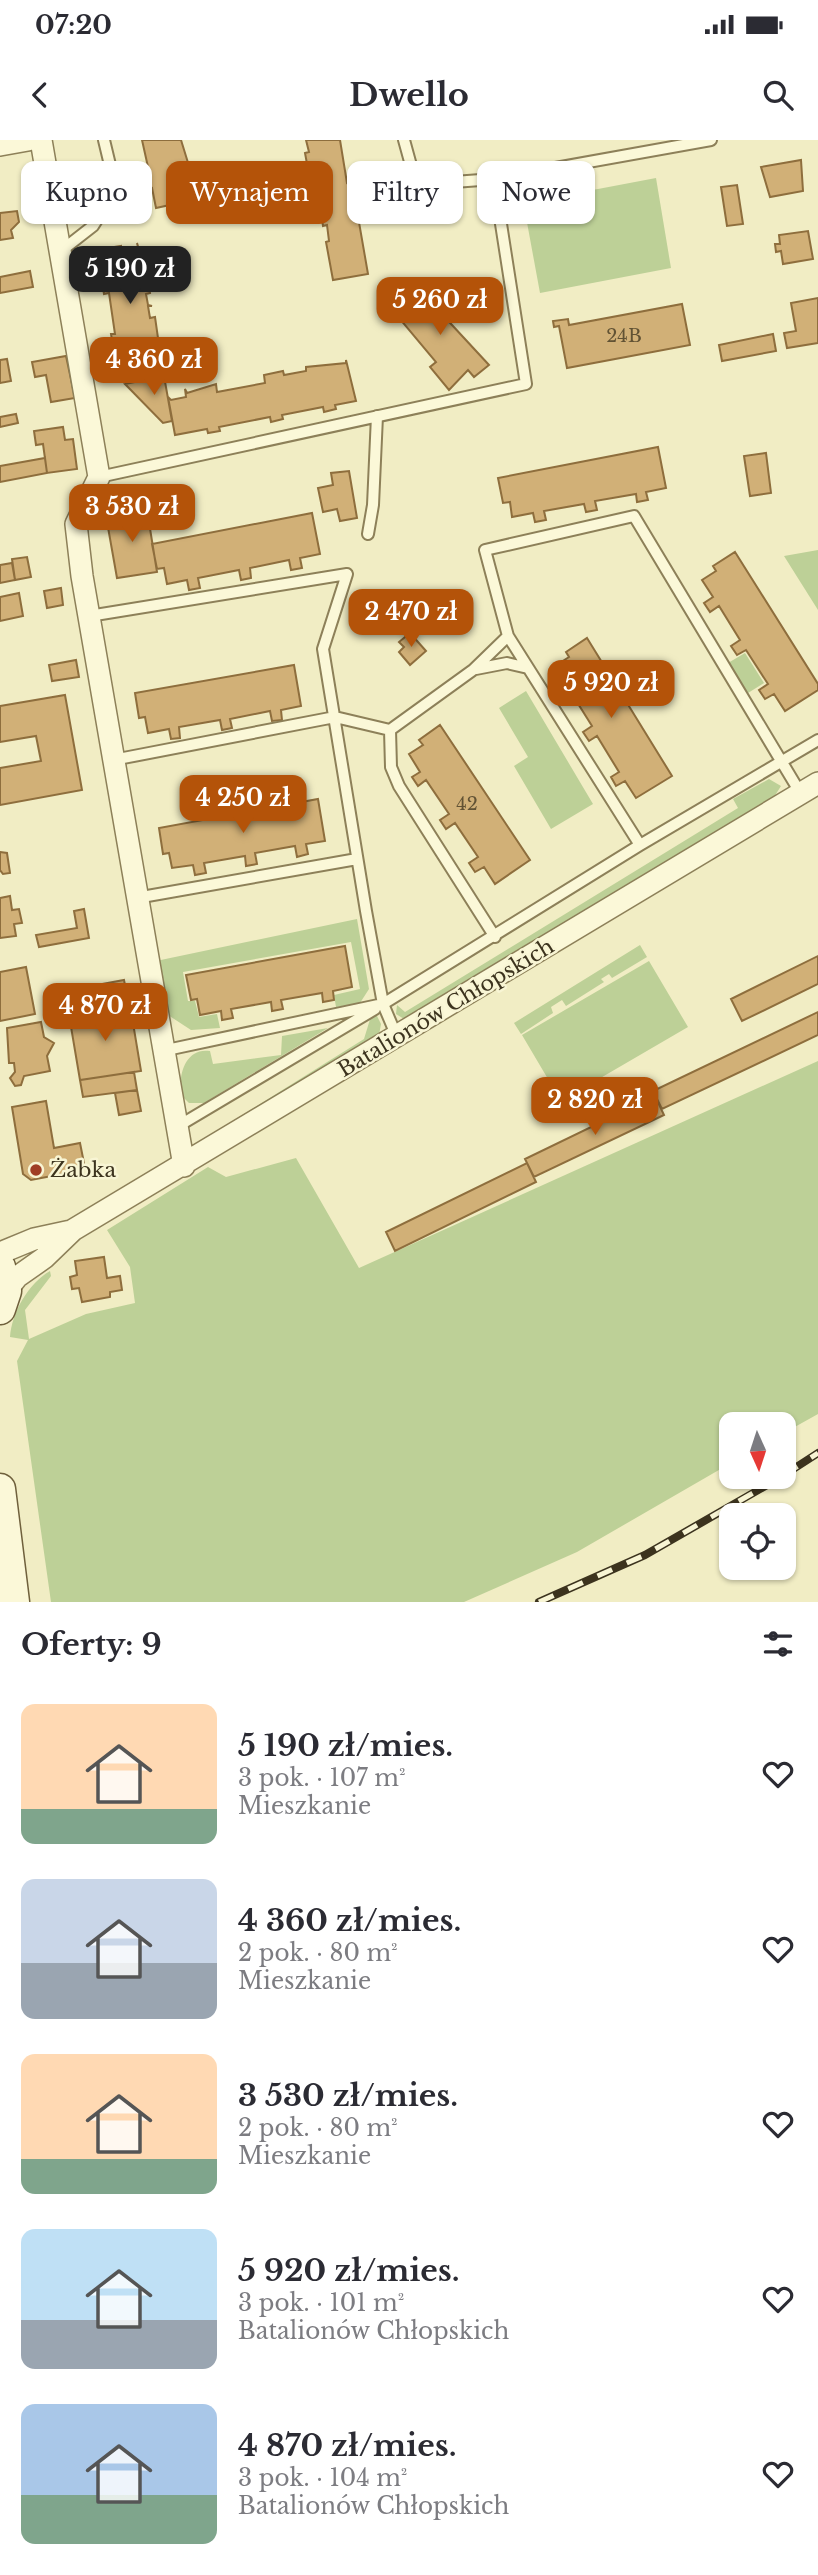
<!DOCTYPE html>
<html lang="pl">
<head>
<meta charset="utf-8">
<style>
	:root { --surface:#fff; --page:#f7f7f7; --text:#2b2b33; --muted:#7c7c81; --accent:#b45309 }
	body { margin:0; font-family:"Libre Baskerville",serif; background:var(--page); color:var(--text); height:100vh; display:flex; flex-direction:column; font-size:26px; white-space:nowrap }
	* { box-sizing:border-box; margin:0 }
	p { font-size:23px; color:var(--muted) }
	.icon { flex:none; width:38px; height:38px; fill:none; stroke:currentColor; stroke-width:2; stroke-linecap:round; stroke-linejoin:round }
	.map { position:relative; height:1462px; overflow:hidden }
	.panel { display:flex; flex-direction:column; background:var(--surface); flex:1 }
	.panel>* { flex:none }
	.top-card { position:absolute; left:21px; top:21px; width:777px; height:63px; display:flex; gap:14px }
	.needle { width:46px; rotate:177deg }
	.controls { position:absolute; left:719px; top:1272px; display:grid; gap:14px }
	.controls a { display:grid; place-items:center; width:77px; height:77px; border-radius:14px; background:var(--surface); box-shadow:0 2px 5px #0004; font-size:35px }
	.price { position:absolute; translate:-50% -60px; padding:0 16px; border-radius:14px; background:var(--accent); color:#fff; font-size:23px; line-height:46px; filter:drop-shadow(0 2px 4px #0008) }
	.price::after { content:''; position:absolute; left:50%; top:42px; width:21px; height:16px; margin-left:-10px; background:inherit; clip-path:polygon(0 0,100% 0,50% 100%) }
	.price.active { background:#222; color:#fff }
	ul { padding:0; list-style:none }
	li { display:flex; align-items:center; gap:21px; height:175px; padding:0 21px }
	li span { display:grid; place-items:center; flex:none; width:196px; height:140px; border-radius:14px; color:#555 }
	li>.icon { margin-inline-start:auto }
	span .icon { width:84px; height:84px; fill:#fffc; stroke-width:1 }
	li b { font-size:30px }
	h2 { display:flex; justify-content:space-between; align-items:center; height:84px; padding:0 21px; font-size:30px }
	.tag { padding:0 24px; border-radius:14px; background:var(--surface); box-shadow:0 2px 5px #0004; font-size:24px; line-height:63px }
	.tag.active { background:var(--accent); color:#fff }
	.status { display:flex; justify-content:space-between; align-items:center; height:49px; padding:0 35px; background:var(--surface); direction:ltr }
	.status svg { height:19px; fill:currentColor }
	header { display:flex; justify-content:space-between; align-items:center; height:91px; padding:0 21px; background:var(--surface); font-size:32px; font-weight:700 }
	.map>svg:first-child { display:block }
</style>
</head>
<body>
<div class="status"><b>07:20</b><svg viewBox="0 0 49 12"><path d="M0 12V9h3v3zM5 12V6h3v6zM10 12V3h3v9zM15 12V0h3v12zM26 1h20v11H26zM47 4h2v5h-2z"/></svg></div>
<header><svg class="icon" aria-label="back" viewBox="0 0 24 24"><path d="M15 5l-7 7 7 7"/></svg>Dwello<svg class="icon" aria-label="search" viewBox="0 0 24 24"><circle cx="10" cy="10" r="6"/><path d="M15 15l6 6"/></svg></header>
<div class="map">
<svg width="818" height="1462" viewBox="0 0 818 1462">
	<rect width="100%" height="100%" fill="#f1edc4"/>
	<!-- green -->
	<path fill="#bdd097" d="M656,38l15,90 -131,25 -14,-76 14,-17z
		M818,410v60l-34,-54z
		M745,513l19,30 -16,10 -20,-30z
		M526,551l67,113 -42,25 -37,-63 14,-9 -29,-49z
		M769,639l12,7 -7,11 -370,222 -8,-5 1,-9 8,7 333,-204 -5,-9z
		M357,779l12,70 -9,14 -24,4 -2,-12 26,-6 -9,-47 -168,30 5,29h7l4,16 18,-3 3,14 -29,2 -23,-15 -12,-54z
		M640,805l7,12 -35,21 -3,-4 -8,5 3,3 -38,24 -4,-6 -11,7 2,6 -32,21 -7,-11z
		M649,821l39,66 -127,74 -39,-66z
		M371,876h6l4,8 -2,11 -164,97 149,-93z
		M328,888l-124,75h-15l-7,-7c-5,-19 3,-49 28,-45l3,13 68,-9 1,-19z
		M818,921v353l-34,19v-9h-52l-1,39 -154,89 -113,50h-413l-34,-241 11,-21 -18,-3c2,-25 18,-53 40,-66l1,5 -26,34 4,29 57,-25 49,-11 -5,-36 -23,-37 101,-63 18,10 70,-19 63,110z"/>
	<!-- building -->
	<path fill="#d1b077" stroke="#8e6e3d" stroke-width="2" d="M142,0h39l12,39 -4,1 4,18 4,1 -41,9 -4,-20 -4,1 -3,-12 5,-1z
		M306,0h34l7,43 5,-1 16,92 -35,6 -7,-38 3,-1 -2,-16 -4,1 -6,-36 -5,1 -7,-38 4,-1z
		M801,20l2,31 -33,6 -9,-30z
		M737,45l6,39 -16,2 -6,-39z
		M17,71l2,11 -8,8 2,8 -13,2v-27z
		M808,91l5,28 -30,5 -2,-13 -5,1 -1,-8h5l-1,-9z
		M137,103l5,17h-6l3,16 8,-1 3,18 -4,1 2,11 4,1h-4l2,12 5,-1 3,21h-3l3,20 4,1 -42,6 -3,-20 -4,1 -2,-12h4l-6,-41 -5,1 -2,-12 5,-1 -6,-32 20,-3v3l17,-2z
		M30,131l3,16 -33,6v-16z
		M431,143l18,22 -9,7 49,53 -15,12 -6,-7 -19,20 -19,-23 6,-5 -42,-50 15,-12 4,4 6,-5 -3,-4z
		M818,158v45l-31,5 -3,-15 12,-2 -5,-28z
		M682,164l8,41 -123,23 -8,-42 -5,1 -1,-6 15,-2 1,6z
		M773,194l3,17 -54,10 -3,-16z
		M66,216l9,42 -24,4 -5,-27 -11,2 -3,-15z
		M7,219l4,22 -11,2v-23z
		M346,220l10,41 -21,4 1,4 -12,3 -1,-5 -41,8 1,4 -12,3 -1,-5 -51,10 1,4 -12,2 -1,-4 -32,6 -7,-38 3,3 15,-3 -1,-8 2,4 29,-9 1,8 48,-9 -1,-8 19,-4 1,4 22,-4v-4l40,-4z
		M164,236l8,45 -9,2 -38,-39z
		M16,274l2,9 -18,4v-10z
		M63,287l2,13 8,-1 4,30 -30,4 -4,-29 -7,1 -2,-14z
		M658,307l8,41 -20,4 2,8 -11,2 -1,-8 -41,7 2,9 -11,2 -2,-8 -40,7 2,9 -11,2 -2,-9 -21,4 -2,-15 -7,1 -5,-25z
		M766,313l5,40 -21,3 -6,-40z
		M45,318l2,15 -47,9v-16z
		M349,331l8,47 -17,3 -3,-12 -14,3 -5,-24 15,-3 -2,-12z
		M147,370l10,62 -40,6 -11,-62z
		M312,373l8,41 -20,4 2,10 -11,2 -2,-10 -39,8 1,10 -10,2 -2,-10 -41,8 2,10 -11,2 -2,-10 -20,4 -3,-16 -7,1 -5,-25z
		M735,412l83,132v6l-33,21 -11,-17 -9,5 -6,-9 9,-6 -22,-34 -9,5 -6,-9 9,-6 -21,-34 -9,6 -6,-9 9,-6 -11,-17 14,-9 -3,-5z
		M27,417l4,20 -16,3 -3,-21z
		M12,423l3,17 -15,3v-18z
		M61,448l2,17 -16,3 -3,-17z
		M19,453l4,23 -23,5v-24z
		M410,493l16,18 -16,14 -11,-13 5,-5 -5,-5z
		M587,498l85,138 -36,22 -11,-17 -9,5 -5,-9 8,-5 -22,-36 -8,5 -6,-9 9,-6 -22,-35 -9,6 -5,-10 8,-5 -9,-16 14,-9 -3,-5z
		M76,520l3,17 -27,4 -3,-16z
		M294,525l7,41 -20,4 1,10 -10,1 -2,-10 -40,8 2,9 -10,2 -2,-10 -41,7 1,11 -9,1 -2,-10 -21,4 -3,-16 -6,1 -4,-25z
		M65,555l17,95 -82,15v-37l41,-7 -5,-25 -36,6v-36z
		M440,585l90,135 -35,24 -11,-17 -9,5 -6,-9 9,-6 -23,-34 -9,6 -6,-9 9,-6 -23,-34 -8,6 -6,-9 8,-5 -11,-18 14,-9 -4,-5z
		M318,659l7,42 -19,3 2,10 -11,3 -2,-11 -40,7 2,11 -11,2 -1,-10 -41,7 2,10 -11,2 -2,-10 -21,3 -3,-15 -6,1 -4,-26z
		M0,712l7,1 3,20 -7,1 -3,-4z
		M10,756l2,14 7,-1 3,14 -8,1 2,12 -16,2v-40z
		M84,769l5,29 -50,9 -3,-12 41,-7 -3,-17z
		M345,806l7,41 -19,4 1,9 -11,2 -1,-9 -41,7 2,9 -11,2 -1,-9 -40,7 2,9 -11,2 -1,-9 -21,4 -3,-16 -6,1 -5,-25z
		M818,816v28l-76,37 -11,-22z
		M26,827l9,47 -35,7v-49z
		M124,840l4,20 -66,12 -3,-20z
		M130,865l11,66 -61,9 -11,-65z
		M818,872v23l-156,74 -9,-18z
		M41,882l3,15 10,6 -7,13 3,15 -26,5 -3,9 -6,1 -5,-8 5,-6 -1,-9h-5l-2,-35z
		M134,932l3,18 -54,7 -3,-17z
		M137,950l4,21 -22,4 -4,-22z
		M655,956l9,19 -130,62 -9,-18z
		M46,961l8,47 26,-5 4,20 -6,8 -47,9 -8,-6 -11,-67z
		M527,1023l9,19 -141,69 -9,-19z
		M104,1117l3,21 13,-2 2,14 -12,2v5l-28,5 -3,-14 -7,1 -2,-12 7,-2 -2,-14z"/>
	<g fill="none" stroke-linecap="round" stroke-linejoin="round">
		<defs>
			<path id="service" d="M404,0l8,29 42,13 40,-3 217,-39
				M61,111l32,-25 23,-36 -12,-50
				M99,337l427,-93 -32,-205
				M368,394l5,-29 4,-89
				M89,476l258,-42 -24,75 43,262 17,93 14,33
				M476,529l31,-6 21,5
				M390,590l1,37 8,19 96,151
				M113,620l222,-43 55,13 83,-60 35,-34
				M640,705l-132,-209 -23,-86 149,-34 167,278
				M136,758l221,-39
				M162,911l221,-47 257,-159 178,-105
				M175,988l200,-119"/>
			<path id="minor" d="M41,0l58,337 -23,47 6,52 102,590
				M0,5l28,-5
				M0,1113l34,-14 37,-8
				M6,1151l11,-14 27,-19 29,-28 745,-447"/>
			<path id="secondary" d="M0,1127l6,24 -6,18
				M0,1349l14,113"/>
		</defs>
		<!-- service casing -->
		<use href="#service" stroke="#8d8059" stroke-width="14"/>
		<!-- minor casing -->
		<use href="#minor" stroke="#8d8059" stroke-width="24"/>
		<!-- secondary casing -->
		<use href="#secondary" stroke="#6f603c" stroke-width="33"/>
		<!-- service -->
		<use href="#service" stroke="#fbf8d8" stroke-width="10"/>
		<!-- minor -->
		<use href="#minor" stroke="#fbf8d8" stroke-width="21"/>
		<!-- secondary -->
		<use href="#secondary" stroke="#fbf8d8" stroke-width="30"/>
		<defs>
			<path id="rail" d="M784,1335l34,-22
				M539,1462l106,-47 136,-78"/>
		</defs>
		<!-- rail casing -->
		<use href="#rail" stroke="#3c331e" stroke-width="8"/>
		<!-- rail -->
		<use href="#rail" stroke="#f8f5d4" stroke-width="5" stroke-dasharray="16" stroke-linecap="butt"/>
	</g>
	<!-- markers -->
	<circle fill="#a03e25" stroke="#f8f5d4" stroke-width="2.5" cx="36" cy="1030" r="7"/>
	<g text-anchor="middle" stroke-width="5" stroke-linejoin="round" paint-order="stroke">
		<!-- number labels -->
		<g font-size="18" fill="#615234">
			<text x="624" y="202">24B</text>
			<text x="467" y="670">42</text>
		</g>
		<!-- street labels -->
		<g font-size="21" fill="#3c331e" stroke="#f8f5d4">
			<text transform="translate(446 868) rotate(-31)" y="7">Batalionów Chłopskich</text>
		</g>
		<!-- poi labels -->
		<g font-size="21" fill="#3c331e" stroke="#f8f5d4" text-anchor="start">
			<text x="50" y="1037">Żabka</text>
		</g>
	</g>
</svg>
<div class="controls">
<a><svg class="needle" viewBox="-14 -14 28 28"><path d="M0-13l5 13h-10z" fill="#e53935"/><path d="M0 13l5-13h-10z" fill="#7c7c81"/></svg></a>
<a><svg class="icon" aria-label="locate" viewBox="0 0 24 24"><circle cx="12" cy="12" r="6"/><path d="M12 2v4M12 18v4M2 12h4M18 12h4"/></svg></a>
</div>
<b class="price active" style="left:130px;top:166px">5 190 zł</b>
<b class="price" style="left:440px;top:197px">5 260 zł</b>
<b class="price" style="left:154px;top:257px">4 360 zł</b>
<b class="price" style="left:132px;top:404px">3 530 zł</b>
<b class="price" style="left:411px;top:509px">2 470 zł</b>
<b class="price" style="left:611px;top:580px">5 920 zł</b>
<b class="price" style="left:243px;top:695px">4 250 zł</b>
<b class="price" style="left:105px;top:903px">4 870 zł</b>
<b class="price" style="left:595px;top:997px">2 820 zł</b>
<div class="top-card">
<a class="tag">Kupno</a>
<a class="tag active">Wynajem</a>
<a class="tag">Filtry</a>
<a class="tag">Nowe</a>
</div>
</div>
<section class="panel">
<h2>Oferty: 9<svg class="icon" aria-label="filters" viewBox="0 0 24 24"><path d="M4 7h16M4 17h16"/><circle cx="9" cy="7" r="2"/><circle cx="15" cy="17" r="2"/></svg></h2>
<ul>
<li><span style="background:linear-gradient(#ffd9b3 75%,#7fa58c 0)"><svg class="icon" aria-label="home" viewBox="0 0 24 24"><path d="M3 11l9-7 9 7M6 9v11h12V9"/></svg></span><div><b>5 190 zł/mies.</b><p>3 pok. · 107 m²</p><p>Mieszkanie</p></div><svg class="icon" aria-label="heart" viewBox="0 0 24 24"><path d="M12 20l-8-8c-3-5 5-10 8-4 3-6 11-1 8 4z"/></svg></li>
<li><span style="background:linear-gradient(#c9d6e8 60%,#9aa5b1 0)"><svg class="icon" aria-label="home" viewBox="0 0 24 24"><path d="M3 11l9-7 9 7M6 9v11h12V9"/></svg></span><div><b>4 360 zł/mies.</b><p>2 pok. · 80 m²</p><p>Mieszkanie</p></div><svg class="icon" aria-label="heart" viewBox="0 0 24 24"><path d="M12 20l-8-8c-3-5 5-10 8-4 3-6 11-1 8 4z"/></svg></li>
<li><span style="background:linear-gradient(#ffd9b3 75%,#7fa58c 0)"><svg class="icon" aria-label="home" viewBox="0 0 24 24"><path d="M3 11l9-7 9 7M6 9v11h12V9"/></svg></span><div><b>3 530 zł/mies.</b><p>2 pok. · 80 m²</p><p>Mieszkanie</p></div><svg class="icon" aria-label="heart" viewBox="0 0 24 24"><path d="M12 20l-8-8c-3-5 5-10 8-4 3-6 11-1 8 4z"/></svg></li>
<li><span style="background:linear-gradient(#bfe0f5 65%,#9aa5b1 0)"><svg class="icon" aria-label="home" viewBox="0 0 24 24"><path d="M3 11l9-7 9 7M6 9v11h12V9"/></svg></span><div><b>5 920 zł/mies.</b><p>3 pok. · 101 m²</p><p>Batalionów Chłopskich</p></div><svg class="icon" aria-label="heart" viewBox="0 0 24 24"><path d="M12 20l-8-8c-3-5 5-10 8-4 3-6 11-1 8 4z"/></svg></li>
<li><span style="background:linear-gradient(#a9c7e8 65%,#7fa58c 0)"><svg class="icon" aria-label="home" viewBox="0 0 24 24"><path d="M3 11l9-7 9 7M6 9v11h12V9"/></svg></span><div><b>4 870 zł/mies.</b><p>3 pok. · 104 m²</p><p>Batalionów Chłopskich</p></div><svg class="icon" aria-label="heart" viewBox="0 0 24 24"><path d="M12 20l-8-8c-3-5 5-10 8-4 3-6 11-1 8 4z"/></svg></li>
</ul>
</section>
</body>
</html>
